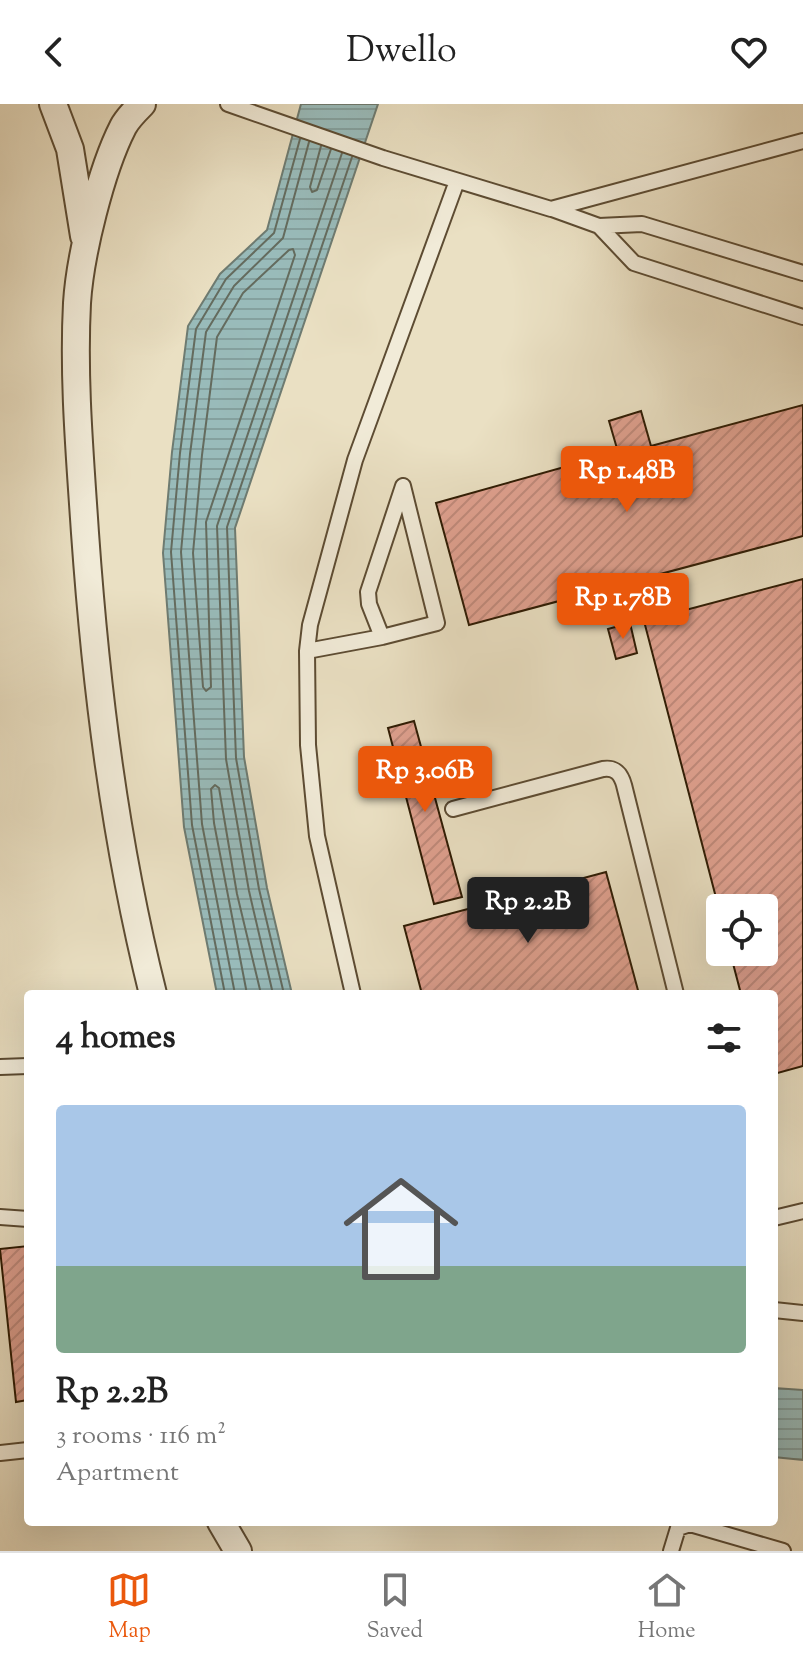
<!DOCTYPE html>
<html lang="en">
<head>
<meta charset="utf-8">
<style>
	:root { --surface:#fff; --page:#f6f6f6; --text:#222; --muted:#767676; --line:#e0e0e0; --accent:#ea580c }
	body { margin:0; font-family:"Sorts Mill Goudy",serif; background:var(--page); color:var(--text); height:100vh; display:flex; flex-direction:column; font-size:30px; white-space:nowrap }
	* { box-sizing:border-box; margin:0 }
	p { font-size:26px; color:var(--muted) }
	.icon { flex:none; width:44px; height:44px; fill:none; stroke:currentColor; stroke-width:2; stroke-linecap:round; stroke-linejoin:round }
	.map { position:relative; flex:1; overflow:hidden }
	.panel { position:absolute; left:24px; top:886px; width:754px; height:536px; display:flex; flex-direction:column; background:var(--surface); border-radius:8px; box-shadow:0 8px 32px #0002 }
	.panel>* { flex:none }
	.controls { position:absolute; left:706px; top:790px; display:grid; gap:16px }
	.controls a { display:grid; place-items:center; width:72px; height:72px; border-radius:8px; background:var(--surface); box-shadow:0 8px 32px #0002; font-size:40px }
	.price { position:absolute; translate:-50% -68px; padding:0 18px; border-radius:8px; background:var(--accent); color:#fff; font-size:26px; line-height:52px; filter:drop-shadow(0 2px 4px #0008) }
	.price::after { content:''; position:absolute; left:50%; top:48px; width:24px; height:18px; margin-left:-12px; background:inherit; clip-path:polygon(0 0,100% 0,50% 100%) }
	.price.current { background:#222; color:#fff }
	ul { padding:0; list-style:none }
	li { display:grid; align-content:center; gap:16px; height:424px; padding:0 32px }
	li span { display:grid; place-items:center; height:248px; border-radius:8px; color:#555 }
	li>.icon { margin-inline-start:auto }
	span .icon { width:144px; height:144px; fill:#fffc; stroke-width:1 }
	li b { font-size:34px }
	h2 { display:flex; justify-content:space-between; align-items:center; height:96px; padding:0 32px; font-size:34px }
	header { display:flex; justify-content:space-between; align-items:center; height:104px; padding:0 32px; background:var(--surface); font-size:36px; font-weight:600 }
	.dock { display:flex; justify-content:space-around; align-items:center; height:112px; border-top:2px solid var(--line); background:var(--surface); font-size:22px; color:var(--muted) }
	.dock a { display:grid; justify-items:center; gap:4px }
	.dock .current { color:var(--accent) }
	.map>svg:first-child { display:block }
</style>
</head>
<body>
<header><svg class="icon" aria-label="back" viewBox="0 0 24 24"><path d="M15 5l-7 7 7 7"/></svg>Dwello<svg class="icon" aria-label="heart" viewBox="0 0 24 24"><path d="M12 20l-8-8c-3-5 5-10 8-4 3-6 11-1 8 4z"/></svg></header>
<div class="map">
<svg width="803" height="1447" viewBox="0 0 803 1447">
	<defs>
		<pattern id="water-rules" width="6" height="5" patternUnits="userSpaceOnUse" patternTransform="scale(2)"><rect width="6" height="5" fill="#99bbba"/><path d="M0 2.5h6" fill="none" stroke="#84a09e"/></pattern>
		<pattern id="building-hatch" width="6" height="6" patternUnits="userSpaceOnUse" patternTransform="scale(2)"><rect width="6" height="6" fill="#e0a190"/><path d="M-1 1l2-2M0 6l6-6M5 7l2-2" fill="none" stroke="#c08a7b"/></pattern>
	</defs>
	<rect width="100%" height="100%" fill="#eae0c3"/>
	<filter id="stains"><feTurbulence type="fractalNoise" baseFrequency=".0025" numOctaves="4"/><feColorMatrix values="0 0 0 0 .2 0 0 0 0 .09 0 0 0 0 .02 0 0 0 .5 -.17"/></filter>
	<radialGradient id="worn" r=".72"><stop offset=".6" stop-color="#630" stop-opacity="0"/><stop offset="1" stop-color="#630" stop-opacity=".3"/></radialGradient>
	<!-- water -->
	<path fill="url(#water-rules)" stroke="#6e7b71" stroke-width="2" d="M301,0h77l-143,424 9,229 23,131 25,106h-75l-33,-167 -21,-274 9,-101 16,-126 32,-52 47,-44z
		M774,1284l29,2v70l-29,-3z"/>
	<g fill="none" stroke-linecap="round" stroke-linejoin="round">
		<!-- shore -->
		<path stroke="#646b5e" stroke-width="2" d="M321,42l-11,41 2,5 5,-2 14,-41
			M293,145l2,6 -89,267 5,165 -5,4 -3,-4 -10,-134 9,-98 15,-118 26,-44 46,-43z
			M225,890l-33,-169 -21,-273 9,-99 16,-124 30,-50 48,-46 26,-94
			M235,890l-33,-170 -21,-272 9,-98 16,-122 28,-46 49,-48 26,-96
			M247,890l-33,-171 -3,-34 4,-4 4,3 18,106 24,100
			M273,890l-24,-103 -23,-132 -9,-233 125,-373
			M284,890l-25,-105 -23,-131 -9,-231 125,-370"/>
	</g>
	<!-- building -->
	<path fill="url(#building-hatch)" stroke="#2e1b03" stroke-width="2" d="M803,301v131l-334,89 -33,-122 182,-51 -9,-31 32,-10 10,35z
		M803,475v487l-29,8v-80h-33l-11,-42h34v-44h-44v5l-76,-292z
		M630,519l7,30 -21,6 -8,-30z
		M414,617l48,176 -28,7 -46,-176z
		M606,768l33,122h-217l-18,-68z
		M28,1142v154l-12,2 -16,-153z"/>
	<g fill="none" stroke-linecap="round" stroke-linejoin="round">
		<defs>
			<path id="service" d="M228,0l155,54 168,51 252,-68
				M552,105l47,17 43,-2 161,49
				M599,122l35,37 169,54
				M382,533l-13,-33 -1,-12 35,-106
				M307,547l75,-14 55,-14 -34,-137
				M453,705l150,-40c12,-2 18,5 21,16l52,209
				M353,890l-36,-158 -9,-91 -1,-94 3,-26 45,-165 102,-279
				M0,963l28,-1
				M0,1113l28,2
				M774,1114l29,-7
				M774,1206l29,3
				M0,1349l28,-3
				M671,1447l7,-23 12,-4 93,27"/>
			<path id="minor" d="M53,0l17,45 14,87
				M142,0c-7,7 -15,15 -19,23 -22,43 -43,128 -46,176 -4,76 3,154 8,230 11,156 30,309 68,461
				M221,1418l17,29"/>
		</defs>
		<!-- service casing -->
		<use href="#service" stroke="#5d4c33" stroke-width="18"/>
		<!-- minor casing -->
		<use href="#minor" stroke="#5d4c33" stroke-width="30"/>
		<!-- service -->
		<use href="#service" stroke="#f1ebd8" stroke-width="14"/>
		<!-- minor -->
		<use href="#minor" stroke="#f1ebd8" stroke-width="26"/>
	</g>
	<rect width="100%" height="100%" filter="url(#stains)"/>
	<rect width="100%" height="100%" fill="url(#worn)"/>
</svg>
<div class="controls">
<a><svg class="icon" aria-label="locate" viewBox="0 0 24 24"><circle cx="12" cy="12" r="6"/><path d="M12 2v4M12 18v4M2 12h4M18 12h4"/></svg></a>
</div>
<b class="price" style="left:627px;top:410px">Rp 1.48B</b>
<b class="price" style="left:623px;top:537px">Rp 1.78B</b>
<b class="price" style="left:425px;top:710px">Rp 3.06B</b>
<b class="price current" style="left:528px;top:841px">Rp 2.2B</b>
<section class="panel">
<h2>4 homes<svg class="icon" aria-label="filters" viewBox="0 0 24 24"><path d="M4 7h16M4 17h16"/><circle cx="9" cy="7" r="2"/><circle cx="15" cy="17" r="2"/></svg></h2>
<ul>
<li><span style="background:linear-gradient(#a9c7e8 65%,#7fa58c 0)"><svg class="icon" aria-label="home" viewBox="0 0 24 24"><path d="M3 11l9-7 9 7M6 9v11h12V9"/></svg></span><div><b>Rp 2.2B</b><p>3 rooms · 116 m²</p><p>Apartment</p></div></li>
</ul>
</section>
</div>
<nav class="dock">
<a class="current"><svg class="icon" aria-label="map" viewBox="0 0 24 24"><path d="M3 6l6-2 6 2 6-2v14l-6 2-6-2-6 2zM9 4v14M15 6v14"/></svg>Map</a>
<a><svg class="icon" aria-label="saved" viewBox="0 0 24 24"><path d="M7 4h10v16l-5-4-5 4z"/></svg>Saved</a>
<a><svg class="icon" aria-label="home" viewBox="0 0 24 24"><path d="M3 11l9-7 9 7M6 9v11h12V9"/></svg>Home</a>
</nav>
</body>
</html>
